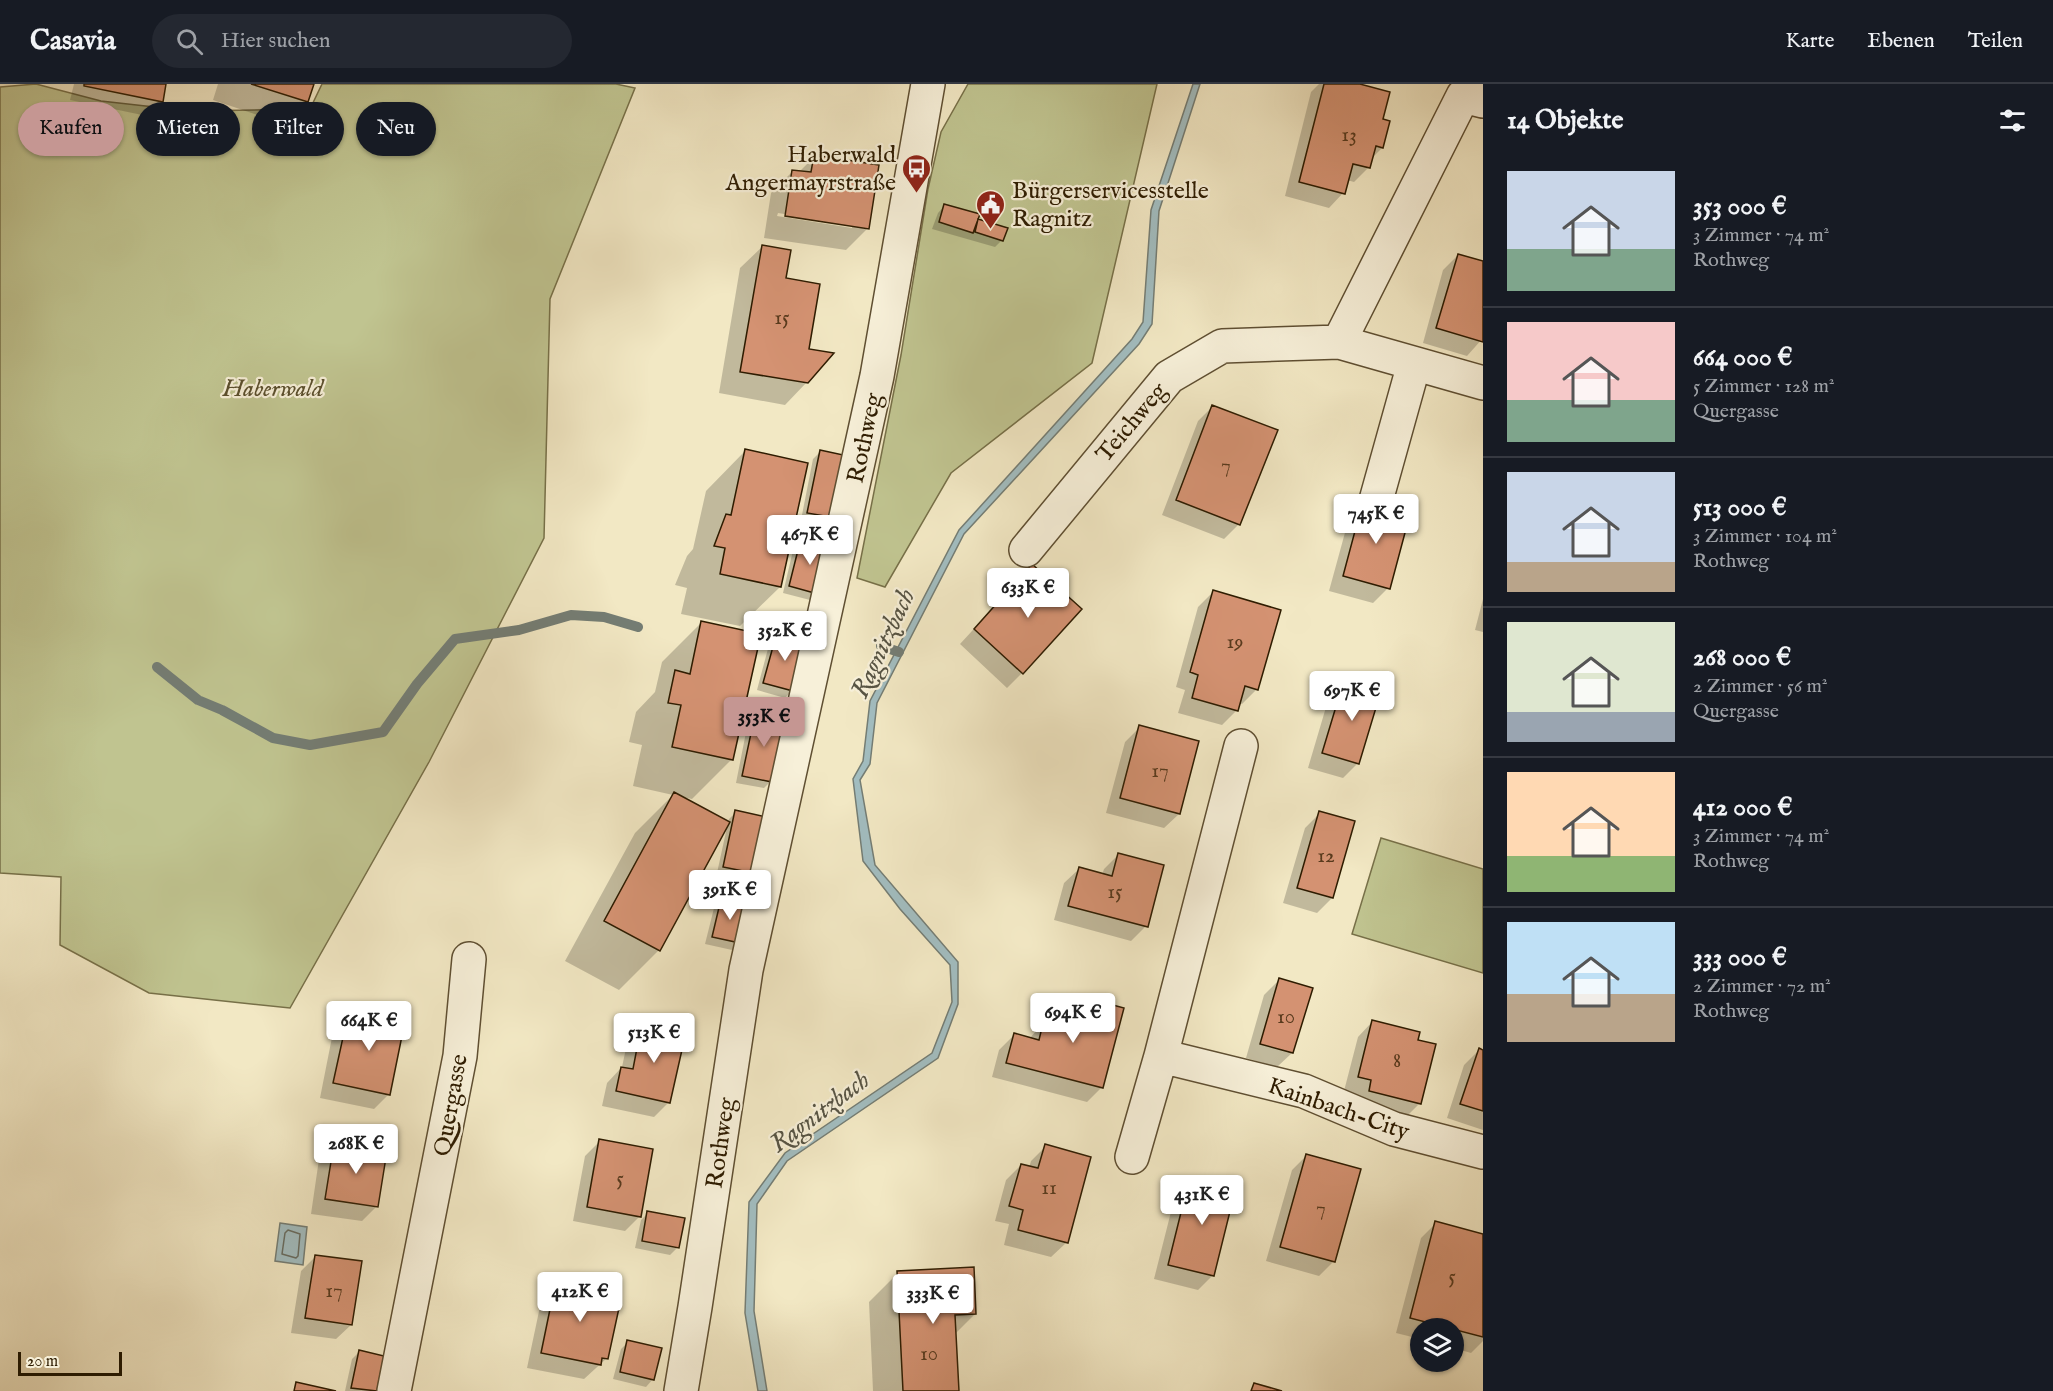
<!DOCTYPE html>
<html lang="de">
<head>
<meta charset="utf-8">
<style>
	:root { --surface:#171b24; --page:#242831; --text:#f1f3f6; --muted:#9ea1a6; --line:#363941; --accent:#c59692 }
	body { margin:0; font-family:"IM FELL English",serif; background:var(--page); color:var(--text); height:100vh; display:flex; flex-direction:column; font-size:22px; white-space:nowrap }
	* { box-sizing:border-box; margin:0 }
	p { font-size:20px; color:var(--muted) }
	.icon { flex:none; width:33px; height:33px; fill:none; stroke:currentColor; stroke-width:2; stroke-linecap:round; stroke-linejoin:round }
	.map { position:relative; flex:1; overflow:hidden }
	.drawer { display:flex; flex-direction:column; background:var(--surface); width:570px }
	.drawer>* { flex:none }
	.top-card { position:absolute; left:18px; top:18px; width:570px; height:54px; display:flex; gap:12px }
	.buttons { position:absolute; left:1410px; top:1234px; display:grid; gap:12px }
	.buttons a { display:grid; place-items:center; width:54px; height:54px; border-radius:50%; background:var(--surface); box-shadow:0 2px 4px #0004; font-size:30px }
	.scale { position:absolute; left:18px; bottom:15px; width:104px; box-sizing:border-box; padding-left:6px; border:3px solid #2e1c01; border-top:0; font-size:16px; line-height:21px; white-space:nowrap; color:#2e1c01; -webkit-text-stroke:4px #f7f0d9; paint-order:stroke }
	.price { position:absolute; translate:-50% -51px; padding:0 14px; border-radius:6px; background:#fff; color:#222; font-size:20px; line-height:39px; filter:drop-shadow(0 2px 3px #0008) }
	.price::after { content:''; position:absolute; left:50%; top:36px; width:18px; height:14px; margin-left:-9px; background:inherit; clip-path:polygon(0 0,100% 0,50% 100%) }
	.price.selected { background:var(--accent); color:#111 }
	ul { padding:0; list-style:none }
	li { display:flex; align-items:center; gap:18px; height:150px; padding:0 24px }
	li+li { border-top:2px solid var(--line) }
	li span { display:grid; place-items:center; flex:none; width:168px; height:120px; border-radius:0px; color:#555 }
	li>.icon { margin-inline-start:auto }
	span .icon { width:72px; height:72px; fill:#fffc; stroke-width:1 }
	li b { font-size:26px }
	h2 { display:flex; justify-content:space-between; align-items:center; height:72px; padding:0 24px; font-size:26px }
	.tag { padding:0 21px; border-radius:27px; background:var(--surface); box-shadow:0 2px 4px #0004; font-size:21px; line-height:54px }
	.tag.selected { background:var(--accent); color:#111 }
	header { display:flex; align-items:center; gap:36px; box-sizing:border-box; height:84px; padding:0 30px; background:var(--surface); border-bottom:2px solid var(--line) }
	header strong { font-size:28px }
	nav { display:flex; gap:33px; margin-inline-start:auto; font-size:21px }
	.search { width:420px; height:54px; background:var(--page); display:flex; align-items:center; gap:15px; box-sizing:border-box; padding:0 21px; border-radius:33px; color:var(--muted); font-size:22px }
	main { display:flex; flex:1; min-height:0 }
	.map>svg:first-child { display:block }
</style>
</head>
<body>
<header>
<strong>Casavia</strong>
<div class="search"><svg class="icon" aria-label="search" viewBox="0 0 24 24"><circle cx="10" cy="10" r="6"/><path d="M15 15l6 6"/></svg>Hier suchen</div>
<nav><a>Karte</a><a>Ebenen</a><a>Teilen</a></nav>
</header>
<main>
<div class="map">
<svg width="1483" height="1307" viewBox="0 0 1483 1307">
	<rect width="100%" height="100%" fill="#f2e8c4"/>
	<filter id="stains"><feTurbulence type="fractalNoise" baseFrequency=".00333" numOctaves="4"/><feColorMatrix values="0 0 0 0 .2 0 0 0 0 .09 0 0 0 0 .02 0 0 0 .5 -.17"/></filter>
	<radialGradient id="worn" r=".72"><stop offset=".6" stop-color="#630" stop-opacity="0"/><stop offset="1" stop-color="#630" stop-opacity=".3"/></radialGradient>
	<!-- green -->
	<path fill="#c0c490" stroke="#777048" stroke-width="1.5" d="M36,0l65,17 89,10 120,-2 12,-25h294l19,4 -85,211 -6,239 -115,224 -139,246 -141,-15 -89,-48 1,-68 -61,-4v-786z
		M968,0h189l-65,279 -141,110 -66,114 -28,-9 44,-223 27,-166 13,-57z
		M1381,754l102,31v104l-131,-39z"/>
	<!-- water -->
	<path fill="#a2bdc0" stroke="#747d74" stroke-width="1.5" d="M1193,0h7l-41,127 -7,113 -13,20 -175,190 -87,169 -7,61 -10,16 15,85 83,97v42l-20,54 -151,103 -30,43 -3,107 13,80h-9l-13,-78 4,-111 36,-49 147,-100 20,-51 -2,-37 -50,-56 -37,-48 -10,-82 10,-18 7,-60 89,-171 173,-191 11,-17 8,-112z
		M280,1139l27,4 -4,38 -28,-4z"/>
	<!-- shadow -->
	<path fill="#0003" fill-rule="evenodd" d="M74,0h91l-4,17 -14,15 -77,-16z
		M218,0h94l-6,18 -22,22 -71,-24z
		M1319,0h35l27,36 1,28 -11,11 -2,8 -15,15 -7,-2 -4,13 -14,15 -44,-12 26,-104z
		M814,73l54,71 -22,22 -82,-12 7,-45 22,-22 6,1zM778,129l74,12v3l-75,-12z
		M945,121l31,15 30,9 -4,11 -7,7 -63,-18 6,-16z
		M763,162l21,33 23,71v32l-22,23 -66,-12 21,-125z
		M1458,171l25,8v75l-16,18 -44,-13 20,-73z
		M1213,322l26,118 -15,15 -62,-24 36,-94z
		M745,367l35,136 -40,39 -59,-12 6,-26 -12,-3 12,-29 6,-7 13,-58z
		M820,368l14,66 -7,7 -26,-5 12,-61z
		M1364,419l24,85 -15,15 -44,-12 20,-73z
		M801,455l16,54 -7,7 -27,-7 11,-47z
		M1018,497l4,92 -15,15 -47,-44z
		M1213,508l44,97 -15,15 -3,-1 -2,7 -15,15 -44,-12 7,-23 -9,-3 22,-80z
		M1483,515v33l-8,-2z
		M702,538l30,137 -40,40 -10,-2 46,26 1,-4 7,-7 16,60 -7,8 -28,-7 10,-46 -68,123 -40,40 -54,-29 70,-128 38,-38 -40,-9 9,-41 -13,-3 7,-30 19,-20 7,-30z
		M778,549l14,58 -7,7 -28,-8 13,-49z
		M1344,598l14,81 -15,15 -35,-10 21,-71z
		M755,631l16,66 -7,7 -28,-5 12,-61z
		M1140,643l39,87 -15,14 -58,-15 19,-71z
		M1320,729l33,10 -21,75 -15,15 -34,-10 22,-75z
		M1119,770l27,72 -15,15 -77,-21 10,-37 15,-14 23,6 2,-6z
		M721,817l18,42 -7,7 -27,-6 9,-36z
		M1279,896l13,73 -15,14 -31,-9 18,-63z
		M1077,913l25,90 -15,15 -95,-25 7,-27 15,-15 15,4 16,-18 13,4 4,-13z
		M349,928l40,82 -15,15 -54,-11 14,-71z
		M1372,938l44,19 4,62 -15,15 -50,-12 2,-11 -13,-4 14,-54z
		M643,940l26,78 -15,15 -52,-11 5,-23 15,-16 6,-28z
		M1479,966l4,1v79l-36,-12 17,-53z
		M600,1057l40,75 -15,15 -52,-10 12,-65z
		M334,1060l43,62 -15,15 -51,-7 8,-55z
		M1046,1062l43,12 -23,85 -15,14 -47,-12 5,-21 -14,-3 11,-41 15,-15 8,3 2,-7z
		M1307,1071l27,106 -15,15 -53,-15 26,-91z
		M1190,1093l23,98 -15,15 -44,-11 22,-87z
		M648,1129l29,35 -7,7 -35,-7 6,-28z
		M1436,1139l47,13v105l-12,12 -17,-5v-19h-34v10l-24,-6 25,-95z
		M316,1172l35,69 -15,14 -45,-6 10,-62z
		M898,1189l77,41 -20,20 2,57h-84l-4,-89z
		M556,1198l54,25 -3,51 -23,21 -57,-11 15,-71z
		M628,1258l25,37 -7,8 -33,-8 8,-30z
		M359,1268l23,5 -7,34h-30l7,-32z"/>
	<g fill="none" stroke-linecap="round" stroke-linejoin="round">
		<!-- shore -->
		<path stroke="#686c60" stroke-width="1.5" d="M288,1146l12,4 -2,22 -2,2 -14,-4 3,-21z"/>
		<!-- stream -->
		<path stroke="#747d74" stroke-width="10" d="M881,562l18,6
			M157,583l41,33 24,10 51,28 37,7 73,-13 34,-48 38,-45 64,-9 52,-15 33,2 34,10"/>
	</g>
	<!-- building -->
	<path fill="#d49272" stroke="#2e1c01" stroke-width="1.5" d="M84,0h82l-3,18 -79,-16z
		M251,0h63l-6,18z
		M1324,0h36l30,8 -7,27 7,2 -7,27 -7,-2 -6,22 -17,-4 -8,30 -46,-12z
		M814,71l65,10 -10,64 -84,-13 7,-46 19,2z
		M944,120l36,10 -7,19 -34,-11z
		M978,135l30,9 -5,13 -28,-9z
		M762,161l29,5 -5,28 34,6 -11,65 25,4 -26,30 -68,-11z
		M1458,170l25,7v81l-47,-14z
		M1212,321l66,25 -38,95 -64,-25z
		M745,365l63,14 -27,124 -61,-13 5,-26 -11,-2 12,-32 5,1z
		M820,366l28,6 -12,62 -29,-5z
		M1363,417l47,13 -20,75 -47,-13z
		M801,454l29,7 -12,49 -29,-8z
		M1032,480l50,45 -59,65 -49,-45z
		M1213,506l68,20 -23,80 -13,-4 -7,25 -46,-13 6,-23 -8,-3z
		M701,537l60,13 -28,126 -61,-13 9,-42 -13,-2 7,-33 15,4z
		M777,548l30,8 -14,51 -30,-8z
		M1344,596l37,11 -22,73 -37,-11z
		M755,630l30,5 -13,63 -30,-6z
		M1139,641l60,16 -19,73 -60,-16z
		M674,708l56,30 -70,129 -56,-30z
		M735,726l31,7 -13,56 -30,-6z
		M1319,727l36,10 -22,77 -36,-10z
		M1118,769l46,12 -16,62 -80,-21 11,-39 33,9z
		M721,815l28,7 -9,37 -28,-6z
		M1279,894l34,10 -20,65 -33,-9z
		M1076,911l48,13 -21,80 -97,-25 8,-30 25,7 5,-21 24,7z
		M349,926l56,11 -15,74 -57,-12z
		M1372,936l48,12 -2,8 18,4 -15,60 -52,-13 2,-11 -13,-3z
		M642,938l44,10 -16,71 -54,-12 5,-24 12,2z
		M1479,964l4,2v61l-23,-7z
		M599,1055l54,10 -12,68 -54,-10z
		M334,1059l53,8 -9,56 -53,-8z
		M1045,1060l46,13 -23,86 -50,-13 5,-20 -14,-4 12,-42 17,4z
		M1306,1070l55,15 -26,93 -55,-15z
		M1190,1092l46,11 -22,89 -46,-11z
		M647,1127l38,7 -6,30 -37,-7z
		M1435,1137l48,13v103l-73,-19z
		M315,1171l47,6 -10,64 -47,-7z
		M974,1183l2,47 -21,1 4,76h-56l-6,-120z
		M556,1196l59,13 -3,13 7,2 -11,51 -6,-1 -1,7 -60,-12z
		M627,1256l35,8 -8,32 -34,-8z
		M359,1266l25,6 -7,35 -26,-3z
		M296,1298l40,9h-42z
		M1254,1299l28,8h-31z"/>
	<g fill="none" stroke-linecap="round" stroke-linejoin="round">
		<defs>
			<path id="minor" d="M1483,17l-20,-5 -124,246 144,41
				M1375,420l39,-140
				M1026,466l143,-173 53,-31 117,-4
				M1241,662l-80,310 143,35 90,38 89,23
				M1132,1073l29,-101
				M394,1307l66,-335 9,-97
				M681,1307l14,-84 51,-337 131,-594 51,-292"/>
		</defs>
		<!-- minor casing -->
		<use href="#minor" stroke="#5f4f32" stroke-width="36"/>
		<!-- minor -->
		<use href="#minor" stroke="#f7f0d9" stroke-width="33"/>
	</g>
	<!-- icons -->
	<defs>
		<symbol id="bus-pin" viewBox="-11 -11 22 30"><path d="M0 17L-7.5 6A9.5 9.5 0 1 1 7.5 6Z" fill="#8f2418" stroke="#f7f0d9"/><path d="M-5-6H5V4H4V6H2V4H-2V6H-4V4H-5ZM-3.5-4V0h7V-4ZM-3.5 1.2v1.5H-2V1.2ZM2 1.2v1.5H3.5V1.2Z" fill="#fff"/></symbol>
		<symbol id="civic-pin" viewBox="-11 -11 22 30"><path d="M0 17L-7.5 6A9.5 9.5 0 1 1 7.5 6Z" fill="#8f2418" stroke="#f7f0d9"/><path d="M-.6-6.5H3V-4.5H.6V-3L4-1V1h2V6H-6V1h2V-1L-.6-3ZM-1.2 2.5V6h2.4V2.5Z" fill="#fff"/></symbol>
	</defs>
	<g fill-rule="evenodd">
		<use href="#bus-pin" x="900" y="68" width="33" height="45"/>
		<use href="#civic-pin" x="974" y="104" width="33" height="45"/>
	</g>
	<g text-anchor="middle" stroke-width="4.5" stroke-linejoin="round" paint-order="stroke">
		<!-- number labels -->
		<g font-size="21" fill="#583a1d">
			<text x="1349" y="57">13</text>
			<text x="782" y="240">15</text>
			<text x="1226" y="388">7</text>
			<text x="1235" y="564">19</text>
			<text x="1160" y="693">17</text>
			<text x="1326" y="778">12</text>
			<text x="1115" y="814">15</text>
			<text x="1286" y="939">10</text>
			<text x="1397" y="983">8</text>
			<text x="620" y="1101">5</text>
			<text x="1049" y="1110">11</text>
			<text x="1321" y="1131">7</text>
			<text x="1452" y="1199">5</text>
			<text x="334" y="1213">17</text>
			<text x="929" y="1276">10</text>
		</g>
		<!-- poi labels -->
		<g font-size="24" fill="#2e1c01" stroke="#f7f0d9" text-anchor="end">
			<text x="896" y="78">Haberwald<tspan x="896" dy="28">Angermayrstraße</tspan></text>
			<text x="1012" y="114" text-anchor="start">Bürgerservicesstelle<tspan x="1012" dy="28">Ragnitz</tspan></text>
		</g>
		<!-- park labels -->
		<g font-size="24" font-style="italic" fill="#5a4e2c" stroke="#f7f0d9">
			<text x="273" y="312">Haberwald</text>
		</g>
		<!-- street labels -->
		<g font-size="24" fill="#2e1c01" stroke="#f7f0d9">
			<text transform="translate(1131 338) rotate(-50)" y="8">Teichweg</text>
			<text transform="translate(864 354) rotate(-78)" y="8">Rothweg</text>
			<text transform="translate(450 1021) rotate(-80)" y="8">Quergasse</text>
			<text transform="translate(1339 1024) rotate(19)" y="8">Kainbach-City</text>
			<text transform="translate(720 1059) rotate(-82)" y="8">Rothweg</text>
		</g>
		<!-- water labels -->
		<g font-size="26" font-style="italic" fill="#575444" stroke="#f7f0d9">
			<text transform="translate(882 559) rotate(-65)" y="9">Ragnitzbach</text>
			<text transform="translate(819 1027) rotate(-37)" y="9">Ragnitzbach</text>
		</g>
	</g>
	<rect width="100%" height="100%" filter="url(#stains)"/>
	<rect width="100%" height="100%" fill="url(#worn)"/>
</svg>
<div class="buttons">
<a><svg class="icon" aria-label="layers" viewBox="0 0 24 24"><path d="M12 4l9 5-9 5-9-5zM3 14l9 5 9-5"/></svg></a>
</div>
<div class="scale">20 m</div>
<b class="price" style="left:1376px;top:461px">745K €</b>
<b class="price" style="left:810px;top:482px">467K €</b>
<b class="price" style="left:1028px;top:535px">633K €</b>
<b class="price" style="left:785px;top:578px">352K €</b>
<b class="price" style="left:1352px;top:638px">697K €</b>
<b class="price selected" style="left:764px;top:664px">353K €</b>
<b class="price" style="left:730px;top:837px">391K €</b>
<b class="price" style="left:1073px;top:960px">694K €</b>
<b class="price" style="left:369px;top:968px">664K €</b>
<b class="price" style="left:654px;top:980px">513K €</b>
<b class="price" style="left:356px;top:1091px">268K €</b>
<b class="price" style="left:1202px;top:1142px">431K €</b>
<b class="price" style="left:580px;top:1239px">412K €</b>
<b class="price" style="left:933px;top:1241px">333K €</b>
<div class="top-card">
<a class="tag selected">Kaufen</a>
<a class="tag">Mieten</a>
<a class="tag">Filter</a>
<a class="tag">Neu</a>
</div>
</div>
<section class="drawer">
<h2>14 Objekte<svg class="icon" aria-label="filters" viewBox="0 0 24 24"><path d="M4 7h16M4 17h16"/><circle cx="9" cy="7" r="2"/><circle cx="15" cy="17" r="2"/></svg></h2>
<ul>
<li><span style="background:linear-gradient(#c9d6e8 65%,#7fa58c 0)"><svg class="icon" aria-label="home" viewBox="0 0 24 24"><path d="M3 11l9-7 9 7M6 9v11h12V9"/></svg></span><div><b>353 000 €</b><p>3 Zimmer · 74 m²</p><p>Rothweg</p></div></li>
<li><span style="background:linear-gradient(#f6c9c9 65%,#7fa58c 0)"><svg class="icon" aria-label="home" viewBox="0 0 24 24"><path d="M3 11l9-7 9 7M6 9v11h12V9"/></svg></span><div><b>664 000 €</b><p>5 Zimmer · 128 m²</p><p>Quergasse</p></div></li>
<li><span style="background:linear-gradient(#c9d6e8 75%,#b9a48a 0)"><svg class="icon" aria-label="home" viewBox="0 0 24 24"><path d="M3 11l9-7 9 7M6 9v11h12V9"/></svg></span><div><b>513 000 €</b><p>3 Zimmer · 104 m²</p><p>Rothweg</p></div></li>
<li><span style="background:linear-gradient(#dfe7d0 75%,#9aa5b1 0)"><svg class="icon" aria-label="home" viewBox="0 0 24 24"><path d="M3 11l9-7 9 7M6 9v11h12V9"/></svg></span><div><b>268 000 €</b><p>2 Zimmer · 56 m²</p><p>Quergasse</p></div></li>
<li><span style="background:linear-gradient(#ffd9b3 70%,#8fb573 0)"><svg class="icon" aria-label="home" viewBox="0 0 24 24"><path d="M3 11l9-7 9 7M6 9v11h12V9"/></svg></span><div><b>412 000 €</b><p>3 Zimmer · 74 m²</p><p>Rothweg</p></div></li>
<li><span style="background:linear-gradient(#bfe0f5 60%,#b9a48a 0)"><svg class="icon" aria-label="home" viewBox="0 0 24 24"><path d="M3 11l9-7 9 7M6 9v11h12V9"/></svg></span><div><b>333 000 €</b><p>2 Zimmer · 72 m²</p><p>Rothweg</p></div></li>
</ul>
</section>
</main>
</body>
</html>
